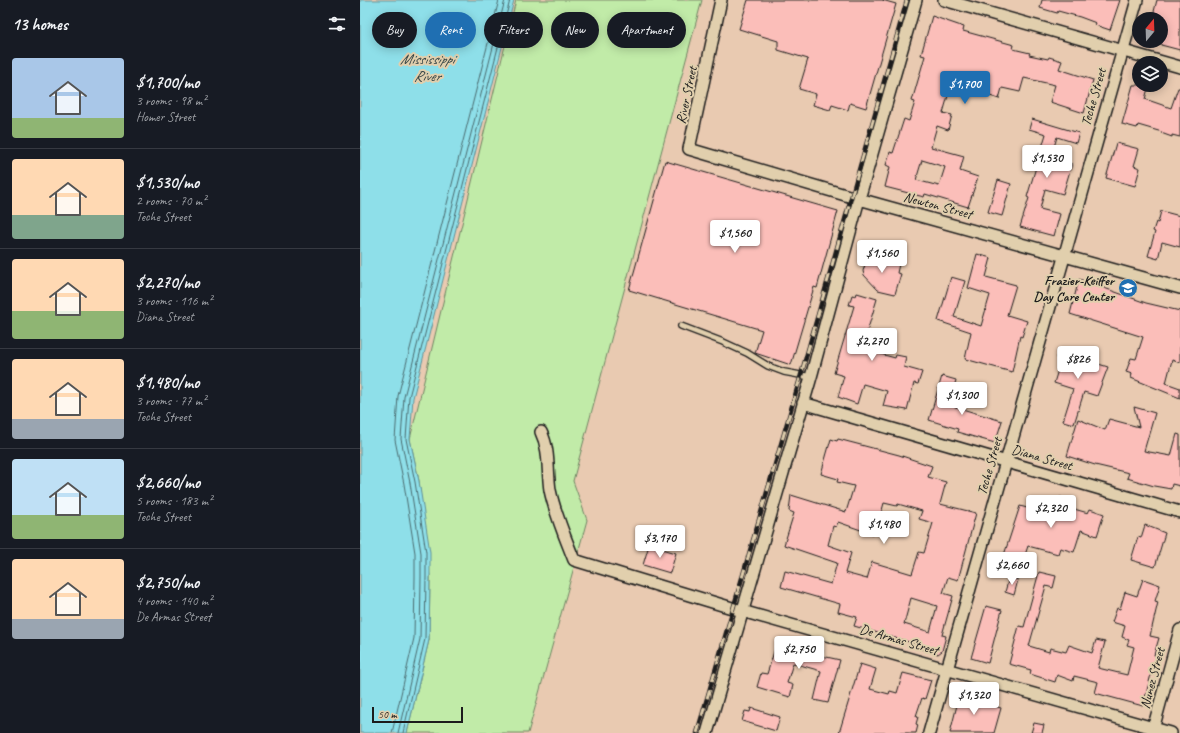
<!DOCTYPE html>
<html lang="en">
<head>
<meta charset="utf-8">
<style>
	:root { --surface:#171b24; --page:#20242c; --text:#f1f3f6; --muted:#9ea1a6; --line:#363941; --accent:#1f6fb2 }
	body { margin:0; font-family:Caveat,sans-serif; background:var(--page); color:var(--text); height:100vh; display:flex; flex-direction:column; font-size:15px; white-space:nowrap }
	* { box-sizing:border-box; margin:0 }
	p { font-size:13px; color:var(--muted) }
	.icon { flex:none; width:22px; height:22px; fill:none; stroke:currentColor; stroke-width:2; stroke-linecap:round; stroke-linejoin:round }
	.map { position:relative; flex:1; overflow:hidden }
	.panel { display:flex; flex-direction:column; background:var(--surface); width:360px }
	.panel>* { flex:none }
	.guide { position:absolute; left:12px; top:12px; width:380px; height:36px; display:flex; gap:8px }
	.needle { width:26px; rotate:19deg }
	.tools { position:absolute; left:772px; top:12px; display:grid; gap:8px }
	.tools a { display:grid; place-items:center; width:36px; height:36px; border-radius:50%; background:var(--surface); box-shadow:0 2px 10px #0003; font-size:20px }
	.scale { position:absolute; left:12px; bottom:10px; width:91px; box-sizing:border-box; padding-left:4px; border:2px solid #1c1c1c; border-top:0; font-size:11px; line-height:14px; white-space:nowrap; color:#1c1c1c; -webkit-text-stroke:3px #e1cfad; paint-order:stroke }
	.price { position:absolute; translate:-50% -34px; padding:0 9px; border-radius:4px; background:#fff; color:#222; font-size:13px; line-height:26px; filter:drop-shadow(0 1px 2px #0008) }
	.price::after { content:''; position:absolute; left:50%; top:24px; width:12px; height:9px; margin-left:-6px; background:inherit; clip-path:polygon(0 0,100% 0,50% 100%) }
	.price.current { background:var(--accent); color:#fff }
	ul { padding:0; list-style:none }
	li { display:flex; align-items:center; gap:12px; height:100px; padding:0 12px }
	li+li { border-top:1px solid var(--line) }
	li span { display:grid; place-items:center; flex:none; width:112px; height:80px; border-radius:4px; color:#555 }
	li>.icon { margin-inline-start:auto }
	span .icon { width:48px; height:48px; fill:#fffc; stroke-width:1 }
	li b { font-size:17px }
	h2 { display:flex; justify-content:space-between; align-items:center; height:48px; padding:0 12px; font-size:17px }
	.chip { padding:0 14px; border-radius:18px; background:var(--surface); box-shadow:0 2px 10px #0003; font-size:14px; line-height:36px }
	.chip.current { background:var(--accent); color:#fff }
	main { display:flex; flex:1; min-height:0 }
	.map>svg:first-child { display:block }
</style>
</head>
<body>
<main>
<section class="panel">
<h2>13 homes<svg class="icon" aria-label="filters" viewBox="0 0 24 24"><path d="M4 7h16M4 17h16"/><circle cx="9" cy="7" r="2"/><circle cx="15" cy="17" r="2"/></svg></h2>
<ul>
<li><span style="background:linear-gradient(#a9c7e8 75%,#8fb573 0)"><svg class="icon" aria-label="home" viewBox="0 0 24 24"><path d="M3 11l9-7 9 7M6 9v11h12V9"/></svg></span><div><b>$1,700/mo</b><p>3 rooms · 98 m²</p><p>Homer Street</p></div></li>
<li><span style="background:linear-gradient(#ffd9b3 70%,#7fa58c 0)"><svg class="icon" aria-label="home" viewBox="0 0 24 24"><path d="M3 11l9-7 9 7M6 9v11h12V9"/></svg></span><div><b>$1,530/mo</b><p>2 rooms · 70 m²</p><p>Teche Street</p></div></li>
<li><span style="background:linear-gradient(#ffd9b3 65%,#8fb573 0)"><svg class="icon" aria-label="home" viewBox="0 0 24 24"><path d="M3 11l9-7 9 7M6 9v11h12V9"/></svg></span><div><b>$2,270/mo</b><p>3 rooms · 116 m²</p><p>Diana Street</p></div></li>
<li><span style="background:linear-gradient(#ffd9b3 75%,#9aa5b1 0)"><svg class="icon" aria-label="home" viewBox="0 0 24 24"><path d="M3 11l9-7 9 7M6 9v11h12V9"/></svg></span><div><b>$1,480/mo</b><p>3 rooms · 77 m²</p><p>Teche Street</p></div></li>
<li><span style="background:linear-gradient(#bfe0f5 70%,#8fb573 0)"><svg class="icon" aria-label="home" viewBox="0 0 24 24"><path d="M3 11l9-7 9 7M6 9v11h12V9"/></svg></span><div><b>$2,660/mo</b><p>5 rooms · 183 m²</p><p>Teche Street</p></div></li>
<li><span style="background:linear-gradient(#ffd9b3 75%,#9aa5b1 0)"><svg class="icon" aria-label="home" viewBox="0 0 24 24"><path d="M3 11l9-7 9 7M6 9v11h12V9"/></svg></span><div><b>$2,750/mo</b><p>4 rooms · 140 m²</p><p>De Armas Street</p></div></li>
</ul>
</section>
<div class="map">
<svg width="820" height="733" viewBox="0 0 820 733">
	<rect width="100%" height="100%" fill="#e9cab1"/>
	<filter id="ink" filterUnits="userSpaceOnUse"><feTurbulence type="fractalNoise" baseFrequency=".025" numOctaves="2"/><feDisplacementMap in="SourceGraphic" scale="8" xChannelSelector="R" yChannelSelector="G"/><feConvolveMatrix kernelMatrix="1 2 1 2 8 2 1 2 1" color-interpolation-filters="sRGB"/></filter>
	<g filter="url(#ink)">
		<!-- green -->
		<path fill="#c1eba8" stroke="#6e8462" d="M156,0h186l-129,481 14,39 -59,213h-121l22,-93 1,-63 -11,-96 -9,-42z"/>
		<!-- water -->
		<path fill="#8edfe9" stroke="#609197" d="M0,0h154l-101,398 -3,41 9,42 11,71v25l-1,63 -22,93h-47z"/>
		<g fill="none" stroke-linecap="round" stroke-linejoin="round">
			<!-- shore -->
			<path stroke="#4a6a6e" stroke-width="1" d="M32,733l22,-95 1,-61v-24l-11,-69 -9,-44 3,-44 101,-396
				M38,733l22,-94 1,-62v-24l-11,-70 -9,-44 3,-42 101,-397
				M43,733l22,-94 1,-62v-25l-11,-70 -9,-43 3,-42 101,-397"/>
		</g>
		<!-- building -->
		<path fill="#fbbeb9" stroke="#1c1c1c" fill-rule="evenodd" d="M388,0h134l14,4 -30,104 -16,-5 -2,7 -16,-5 -2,5 -17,-5 3,-11 -17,-5 9,-30 -30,-9v-9l-39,-12z
			M682,0h78l-10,30 -15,-5 1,-2 -16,-6 -22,-6 -1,2 -17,-5z
			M797,0h23v50l-19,-5v-26h-9z
			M572,16l32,11 -1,4 51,14 -1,4 17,4 -1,2 19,4 1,-2 13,4 -3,8 34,11 -9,33 -34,-11 5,-17 -31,-7 -4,14 -18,-4 -3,11 -15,-5 3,-9 -33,-10 -11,38 9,2 -4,15 -11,-4 -6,21 33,9 -4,15 18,6 -10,30 -43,-13 -1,3 -39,-10 5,-20 -4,-2 4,-13 3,1 11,-34 5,2 6,-19 -3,-1 13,-45 -4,-1zM562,160l23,7 -6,19 -23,-6z
			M773,85h16l-4,14 26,9 7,-20h2v49l-8,-2v2l-11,-4 1,-1 -24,-7 -1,3 -15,-4z
			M672,119l47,14 -3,10 -19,-6 -6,20 21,7 -9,30 -18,-5 -5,20 20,5 -6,22 -34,-9 9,-29 -2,-1 19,-63 -17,-5z
			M756,143l23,6 -5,17 6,2 -5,18 -29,-8z
			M305,161l173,50 -21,77 -3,-1 -23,78 -36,-12 7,-23 -133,-40z
			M638,180l13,4 -9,32 -14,-4z
			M801,211l19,5v31l-18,-5 -4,17 -10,-3 7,-24 -2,-1 3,-9 2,1z
			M617,254l14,4 -5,19 30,8 -9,30 20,6 -5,16 -2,-1 -8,36 -47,-13 6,-27 -33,-11 13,-44 14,4 -11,36 27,9 9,-31 -22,-7z
			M508,255l31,9 -2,9 4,1 -6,20 -17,-4 -14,-15 -1,-4z
			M719,279l67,24 34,8v52l-8,-3 -6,23 14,5v10l-49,-20 1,-4 -6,-2 5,-14 5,1 7,-22 -73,-23z
			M497,293l20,6 -10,33 8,2 -5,17 25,7 1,-3 10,2 -2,10 18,5 -4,12 -4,-1 -7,27 -24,-4 4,-15 -24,-7 -6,20 -19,-7 6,-21 -10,-3 20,-67 -5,-1 3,-10 4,1z
			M698,349l12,4v2l38,12 -11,29 -13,-4 -10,32 -11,-3 10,-32 -19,-6 7,-23 -5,-2z
			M582,376l14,4 -7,25 53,16 -7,22 -38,-11 1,-3 -29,-9z
			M774,407l21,6 -11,38 27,5 6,-22 3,1v51l-8,-2 -1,5 -17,-3 -27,-8 2,-5 -34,-8 -28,-9 11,-37 27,11 4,-11 30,8z
			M471,439l6,2 1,-2 61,16 33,11 -4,11 18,5 -6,22 36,9 -18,67 -10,-3 -5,16 10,3 -11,39 4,1 -4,15 -4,3 -22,-7v-3l-62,-18 3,-9 -19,-5 2,-8 -59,-17 4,-16 46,13 6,-21 -53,-18 10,-32 -5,-2 2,-16 55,17 8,-26 -17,-4 1,-3 -17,-5zM524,503l13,3 1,-2 24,7 -3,8 14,4 -9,30 -5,-1 -7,22 -40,-12 -5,17 -22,-6 6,-20 -23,-8 5,-19 3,1 2,-5 37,13zM551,598l26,8 -7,26 -26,-8z
			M700,497l9,2 -2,8 21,6 2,-4 14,5 -7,22 -16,-6 -7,22 -14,-4 -2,6 -30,-8 -5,15 -19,-6 16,-49 14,4 1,-4 17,5 3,-9 3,1z
			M785,525l20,8 -10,34 -24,-7 7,-23 3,1z
			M289,545l27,8 -6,20 -27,-8z
			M679,572l17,4 -3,12 -7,-2 -17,60 20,6 1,-4 16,4 3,-7 23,8 4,-13 9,2 -7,26 29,7 7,-28 -7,-2 2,-5 -7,-3 3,-11 -13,-4 5,-14 3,1 5,-17 12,4 6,-17 17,6 -5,16 3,1 -8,34 9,2 -5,17 5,2 -3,14 -4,-1 -9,36 -48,-13 3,-11 -24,-6 -1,5 -16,-6 -2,7 -25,-8 1,-4 -22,-6 10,-38 5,1z
			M649,578l9,2 -4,15 -9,-3z
			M626,606l16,4 -14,53 -17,-5z
			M417,642l19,6 1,-6 26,8 -1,6 18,4 -12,43 -14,-3 7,-29 -28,-8 -6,20 6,2 -3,12 -33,-10 4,-14 6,1z
			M500,664l16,5 -6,20 19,5 1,-3 7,2 6,-20 28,7 -6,19 -3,-1 -6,18 2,1 -2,7 2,1 -2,8h-77z
			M601,689l13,4 -2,7 29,8 -7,25h-44z
			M391,708l29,9 -4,14 -34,-10 3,-10 5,1z
			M674,723l10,2 -2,8h-11z"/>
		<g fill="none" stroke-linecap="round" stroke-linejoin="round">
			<defs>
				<path id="service" d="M321,326l42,16 24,11 21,13 16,6 27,5"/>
				<path id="minor" d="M361,0l-32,149 170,50 321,89
					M584,0l236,67
					M443,403l377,109
					M181,432c9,18 6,38 9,58 5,24 15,47 24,70l168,51 429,122
					M347,733l104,-356 48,-178 57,-199
					M569,733l208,-733
					M792,733l28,-103"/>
			</defs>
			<!-- service casing -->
			<use href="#service" stroke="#1c1c1c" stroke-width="8"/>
			<!-- minor casing -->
			<use href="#minor" stroke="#1c1c1c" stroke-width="14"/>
			<!-- service -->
			<use href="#service" stroke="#e1cfad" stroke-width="5.5"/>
			<!-- minor -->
			<use href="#minor" stroke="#e1cfad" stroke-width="11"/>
			<defs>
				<path id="rail" d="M337,733l104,-358 106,-375"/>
			</defs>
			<!-- rail casing -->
			<use href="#rail" stroke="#1c1c1c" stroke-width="4.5"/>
			<!-- rail -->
			<use href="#rail" stroke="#e1cfad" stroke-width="3" stroke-dasharray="9" stroke-linecap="butt"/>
		</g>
	</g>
	<!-- icons -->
	<defs>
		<symbol id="school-disc" viewBox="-11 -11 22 22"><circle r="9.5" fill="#1f6fb2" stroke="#e1cfad"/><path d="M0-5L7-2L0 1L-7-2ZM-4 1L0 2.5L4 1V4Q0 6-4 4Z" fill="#fff"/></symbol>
	</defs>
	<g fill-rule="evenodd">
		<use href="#school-disc" x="757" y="277" width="22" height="22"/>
	</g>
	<g text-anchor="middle" stroke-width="4" stroke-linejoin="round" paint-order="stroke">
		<!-- street labels -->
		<g font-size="14" fill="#1c1c1c" stroke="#e1cfad">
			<text transform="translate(326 95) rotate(-78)" y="5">River Street</text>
			<text transform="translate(733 97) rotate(-74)" y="5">Teche Street</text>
			<text transform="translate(578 205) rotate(15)" y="5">Newton Street</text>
			<text transform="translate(682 457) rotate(16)" y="5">Diana Street</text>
			<text transform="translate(629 466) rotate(-74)" y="5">Teche Street</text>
			<text transform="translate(539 639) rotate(16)" y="5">De Armas Street</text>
			<text transform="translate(792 678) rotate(-75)" y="5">Nunez Street</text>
		</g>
		<!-- poi labels -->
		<g font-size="14" font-weight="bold" fill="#1c1c1c" stroke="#e1cfad" text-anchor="end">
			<text x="754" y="285">Frazier-Keiffer<tspan x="754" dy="16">Day Care Center</tspan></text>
		</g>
		<!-- water labels -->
		<g font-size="15" font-style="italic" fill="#334345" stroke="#e1cfad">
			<text x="67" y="64">Mississippi<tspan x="67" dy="17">River</tspan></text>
		</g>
	</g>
</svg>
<div class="tools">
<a><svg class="needle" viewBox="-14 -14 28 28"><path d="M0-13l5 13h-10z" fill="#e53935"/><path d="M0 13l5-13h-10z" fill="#9ea1a6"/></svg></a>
<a><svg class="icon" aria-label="layers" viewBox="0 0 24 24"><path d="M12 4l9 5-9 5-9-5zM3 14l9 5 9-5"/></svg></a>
</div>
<div class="scale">50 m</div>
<b class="price current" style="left:605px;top:105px">$1,700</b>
<b class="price" style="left:687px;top:179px">$1,530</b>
<b class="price" style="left:375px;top:254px">$1,560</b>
<b class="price" style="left:522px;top:274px">$1,560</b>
<b class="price" style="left:512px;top:362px">$2,270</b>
<b class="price" style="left:718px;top:380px">$826</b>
<b class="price" style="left:602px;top:416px">$1,300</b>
<b class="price" style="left:691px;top:529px">$2,320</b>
<b class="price" style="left:524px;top:545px">$1,480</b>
<b class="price" style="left:300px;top:559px">$3,170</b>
<b class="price" style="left:652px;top:586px">$2,660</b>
<b class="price" style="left:439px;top:670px">$2,750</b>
<b class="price" style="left:614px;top:716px">$1,320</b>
<div class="guide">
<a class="chip">Buy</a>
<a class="chip current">Rent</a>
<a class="chip">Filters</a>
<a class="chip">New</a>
<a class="chip">Apartment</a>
</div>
</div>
</main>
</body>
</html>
